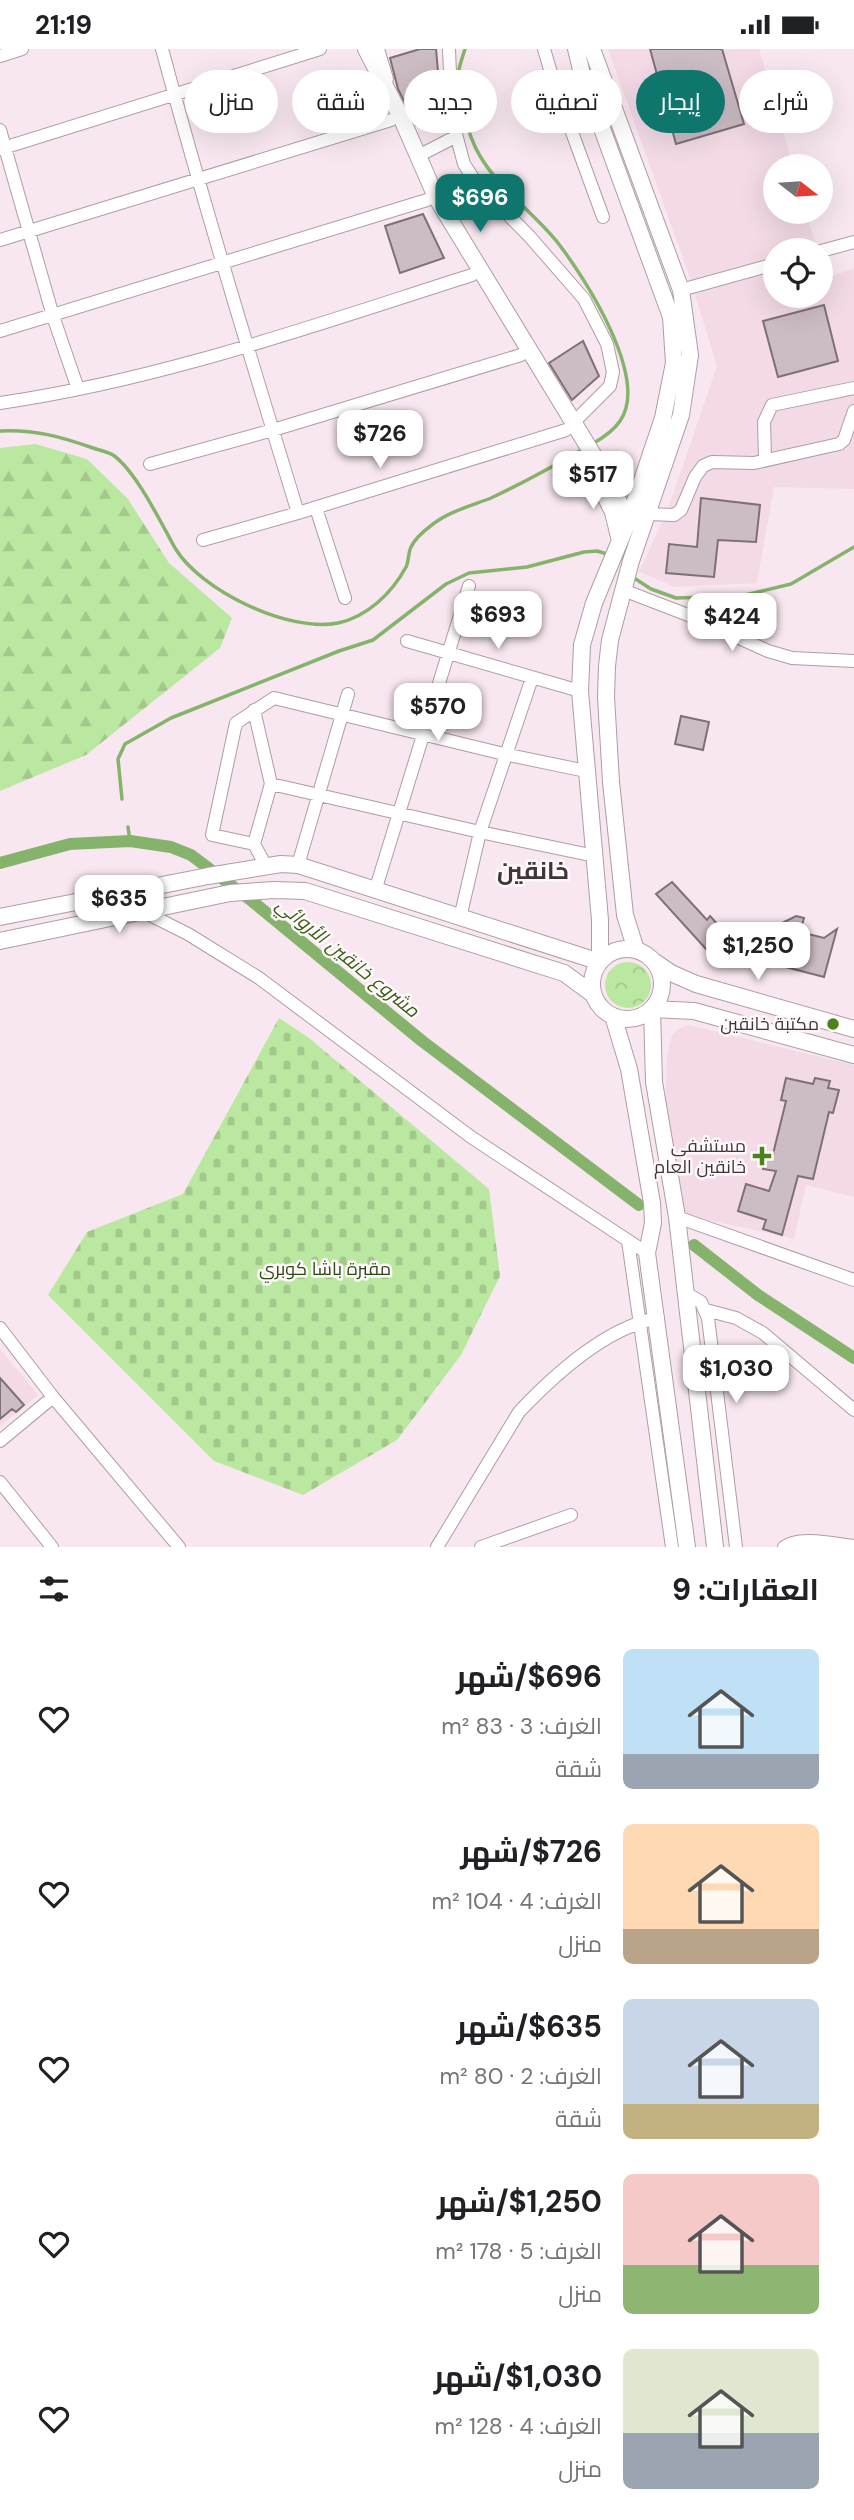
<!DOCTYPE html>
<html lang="ar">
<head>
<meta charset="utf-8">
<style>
	:root { --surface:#fff; --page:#f6f6f6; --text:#202124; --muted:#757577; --accent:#0f766e }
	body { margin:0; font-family:"DM Sans",Cairo,sans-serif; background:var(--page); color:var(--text); direction:rtl; height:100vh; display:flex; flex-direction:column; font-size:26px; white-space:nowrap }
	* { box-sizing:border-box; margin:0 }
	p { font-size:23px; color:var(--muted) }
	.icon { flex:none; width:38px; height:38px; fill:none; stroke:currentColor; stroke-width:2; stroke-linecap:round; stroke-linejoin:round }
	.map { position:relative; height:1498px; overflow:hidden; direction:ltr }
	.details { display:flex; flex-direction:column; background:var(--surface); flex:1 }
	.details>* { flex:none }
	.top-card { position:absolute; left:21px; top:21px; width:812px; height:63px; direction:rtl; display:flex; gap:14px }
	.needle { width:46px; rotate:107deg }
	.buttons { position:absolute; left:763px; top:105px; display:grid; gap:14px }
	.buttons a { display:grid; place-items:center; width:70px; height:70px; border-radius:50%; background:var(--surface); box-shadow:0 7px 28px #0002; font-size:35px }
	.price { position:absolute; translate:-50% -60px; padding:0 16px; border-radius:14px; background:#fff; color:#222; font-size:23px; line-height:46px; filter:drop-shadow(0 2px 4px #0008) }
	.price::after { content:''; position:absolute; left:50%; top:42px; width:21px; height:16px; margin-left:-10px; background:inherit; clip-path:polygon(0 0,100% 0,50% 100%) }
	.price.active { background:var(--accent); color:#fff }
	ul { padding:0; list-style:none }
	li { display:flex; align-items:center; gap:21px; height:175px; padding:0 35px }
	li span { display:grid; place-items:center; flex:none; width:196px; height:140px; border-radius:10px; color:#555 }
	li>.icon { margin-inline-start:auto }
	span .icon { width:84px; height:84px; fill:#fffc; stroke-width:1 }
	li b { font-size:30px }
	h2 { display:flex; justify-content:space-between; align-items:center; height:84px; padding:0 35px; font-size:30px }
	.pill { padding:0 24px; border-radius:32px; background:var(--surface); box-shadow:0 7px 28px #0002; font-size:24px; line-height:63px }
	.pill.active { background:var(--accent); color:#fff }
	.status { display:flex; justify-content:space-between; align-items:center; height:49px; padding:0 35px; background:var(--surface); direction:ltr }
	.status svg { height:19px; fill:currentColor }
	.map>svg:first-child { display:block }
</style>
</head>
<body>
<div class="status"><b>21:19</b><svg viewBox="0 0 49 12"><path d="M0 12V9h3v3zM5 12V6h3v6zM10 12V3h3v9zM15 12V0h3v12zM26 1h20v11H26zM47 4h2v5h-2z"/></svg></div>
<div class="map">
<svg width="854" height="1498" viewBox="0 0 854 1498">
	<defs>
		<pattern id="forest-firs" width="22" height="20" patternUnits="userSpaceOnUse" patternTransform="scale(1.75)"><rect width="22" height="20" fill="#bbe8a0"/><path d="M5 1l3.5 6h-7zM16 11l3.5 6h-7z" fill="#a2c88b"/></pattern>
		<pattern id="cemetery-stones" width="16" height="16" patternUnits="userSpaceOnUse" patternTransform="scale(1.75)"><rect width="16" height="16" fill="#bbe8a0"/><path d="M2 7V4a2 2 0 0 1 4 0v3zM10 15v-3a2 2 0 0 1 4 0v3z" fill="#a2c88b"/></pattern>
		<pattern id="park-crowns" width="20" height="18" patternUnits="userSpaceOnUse" patternTransform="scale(1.75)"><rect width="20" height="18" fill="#bbe8a0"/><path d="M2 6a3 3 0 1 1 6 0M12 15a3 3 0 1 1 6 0" fill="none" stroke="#a2c88b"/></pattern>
	</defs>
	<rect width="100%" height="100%" fill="#f8e7f0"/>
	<!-- built -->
	<path fill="#f3dae6" d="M608,0h151l34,117h-18v46h31l11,38h-42v46h46v-32l4,15 29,-11v221l-80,-2 -17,96 -82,4 -36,-15 29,-63 49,-143 -29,-94z
		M689,976l165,40v132l-48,-12 -12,54 -112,-25 -17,-86 2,-72 5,-21 8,-7z
		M0,1300l38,46 -38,31z"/>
	<!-- forest -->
	<path fill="url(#forest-firs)" d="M35,395l52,15 41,40 41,64 63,55 -12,30 -134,107 -86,36v-343z"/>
	<!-- cemetery -->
	<path fill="url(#cemetery-stones)" d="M279,969l30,20 180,151 11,87 -39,79 -64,85 -94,55 -89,-34 -166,-166 39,-63 96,-38z"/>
	<!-- park -->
	<path fill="url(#park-crowns)" d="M605 936a23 23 0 1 1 46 0a23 23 0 1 1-46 0Z"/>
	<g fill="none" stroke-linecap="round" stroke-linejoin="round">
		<!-- stream -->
		<path stroke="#86b36b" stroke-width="3.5" d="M465,0c-2,7 -5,14 -6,21 -3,23 9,66 21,86 20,34 54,57 78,87 27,35 92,136 62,178 -6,9 -19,18 -28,23
			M0,382c34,-2 62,6 93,17 6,2 15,4 20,7 23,16 48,68 62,93 25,42 113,85 163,75 29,-6 54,-30 68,-56 3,-6 2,-14 5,-20 4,-9 14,-17 22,-23 17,-13 38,-18 58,-26 32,-15 63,-32 94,-50
			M631,527l20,13 25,9 65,-2 50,-12 63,-37
			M122,750l-4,-40 7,-15 46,-26 168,-67 34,-11 73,-56 23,-11 58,-6 57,-15 13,-1 10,3
			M128,778l2,14"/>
		<!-- canal -->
		<path stroke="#86b36b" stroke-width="12" d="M0,814l70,-19 60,-3 41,6 20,8 61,46 170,140 217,164
			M694,1196l64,50 96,63"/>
	</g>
	<!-- building -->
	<path fill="#ccbcc4" stroke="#7f7077" stroke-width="2" d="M420,0h16l6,68 -26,8 -18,-36 -8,-31z
		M650,0h72l22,75 -68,20z
		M423,165l21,44 -44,15 -15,-47z
		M824,256l14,56 -60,16 -15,-56z
		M583,292l16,35 -27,24 -23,-37z
		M701,449l59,7 -4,37 -38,-2 -4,37 -48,-4 3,-29 28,3z
		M681,667l28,6 -6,28 -28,-6z
		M672,833l35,38 3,-4 24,26 -18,18 -60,-66z
		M796,867l8,2 -4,14 24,6 13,-9 -13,48 -50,-13 7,-30 -4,-1 3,-9z
		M786,1029l27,6 2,-6 15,3 -2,7 11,2 -6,23 -4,-1 -16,67 -15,-3 -16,59 -19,-6 3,-9 -28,-9 8,-27 23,7 7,-20 -13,-2 4,-16 6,1 13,-53 -5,-1z
		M0,1329l24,27 -8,7 -4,-3 -12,10z"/>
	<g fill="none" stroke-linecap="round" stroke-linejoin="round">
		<defs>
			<path id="minor" d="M162,0c42,156 89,310 136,464
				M378,0l9,30
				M449,0l3,70 12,45 11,17 55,56 54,62 23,45 6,28 -3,14 -37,37
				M544,0l10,34 49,134
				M0,7l22,-7
				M554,34l28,-9
				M0,81l53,186 25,73
				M0,100l320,-100
				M418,107l37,-19
				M444,163l38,-24
				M0,191l391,-120
				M821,202l33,-9
				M681,241l94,-26
				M0,282l427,-131
				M0,354c161,-23 318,-79 472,-128
				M765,410l-1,-37 8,-17 82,-17
				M150,415l123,-34 248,-75
				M316,459l29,90
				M648,465l26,1 7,-5 14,-33 8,-11 9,-4 42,1 85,-19 5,-4 10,-29
				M203,491l95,-27 268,-83
				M623,541l65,25 80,36 24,7 62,3
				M407,592l173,50
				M254,661l17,74 -17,60 12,22
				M271,735l209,48 115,24
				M254,795l-42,-9 24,-112 38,-25 230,56 82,17
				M298,816l50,-171
				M375,842l94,-305
				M142,862l46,23 71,44 212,159 176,116
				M460,869l20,-86 52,-154
				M677,1168l177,63
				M628,1192l44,306
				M686,1244l15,9 7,16 28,229
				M706,1261l30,8 27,15 91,77
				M0,1279l53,69 126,150
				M0,1392l53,-44
				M0,1433l52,65
				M437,1498l82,-135c35,-37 88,-85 139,-94
				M481,1498l90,-32
				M784,1498c14,-12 52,-3 70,-1"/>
			<path id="major" d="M366,0l35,68 35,80 164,269 30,57
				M592,0l89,241 9,65 -9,60 -50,146 -21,79 -3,26 -1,31 5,85 14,133 11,35
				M602,441l11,22 7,29
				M0,868l208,-41 73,-12 17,1 302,97v-42l-20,-229 2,-46 12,-42 35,-84 34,-101 11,-55 -3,-46 -89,-243 -6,-25
				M0,892l230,-48 44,-3 31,1 259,82 30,22
				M592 935a35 35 0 1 1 70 0a35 35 0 1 1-70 0Z
				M655,913l16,11 25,11 158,45
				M613,967l16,53 23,134 1,20 -6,30 40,294
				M715,1498l-38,-330 -23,-135 -2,-73 42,2 160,44"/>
		</defs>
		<!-- minor casing -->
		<use href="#minor" stroke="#ad9da5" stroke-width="14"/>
		<!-- major casing -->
		<use href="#major" stroke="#ad9da5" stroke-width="18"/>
		<!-- minor -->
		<use href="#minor" stroke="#fff" stroke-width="12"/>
		<!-- major -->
		<use href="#major" stroke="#fff" stroke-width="16"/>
	</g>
	<!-- markers -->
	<g fill="#4a821b" stroke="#fff8fb" stroke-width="2.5">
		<circle cx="833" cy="975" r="7"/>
		<path d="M758.5 1096.5h7v7h7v7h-7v7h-7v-7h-7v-7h7z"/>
	</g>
	<g text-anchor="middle" stroke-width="5" stroke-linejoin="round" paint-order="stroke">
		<!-- poi labels -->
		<g font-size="18" fill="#3d373a" stroke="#fff8fb" text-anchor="end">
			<text x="819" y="981">مكتبة خانقين</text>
			<text x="746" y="1103">مستشفى<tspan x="746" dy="21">خانقين العام</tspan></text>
		</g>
		<!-- park labels -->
		<g font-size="18" fill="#2a4815" stroke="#fff8fb">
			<text x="325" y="1226">مقبرة باشا كوبري</text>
		</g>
		<!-- water labels -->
		<g font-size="19" font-style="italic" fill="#355e13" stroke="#fff8fb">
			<text transform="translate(348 908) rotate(39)" y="7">مشروع خانقين الأروائي</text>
		</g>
		<!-- district labels -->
		<g font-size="24" font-weight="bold" fill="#3d373a" stroke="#fff8fb">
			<text x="533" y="830">خانقين</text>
		</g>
	</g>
</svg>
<div class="buttons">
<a><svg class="needle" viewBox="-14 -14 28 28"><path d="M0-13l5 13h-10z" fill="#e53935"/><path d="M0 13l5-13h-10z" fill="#757577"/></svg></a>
<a><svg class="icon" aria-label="locate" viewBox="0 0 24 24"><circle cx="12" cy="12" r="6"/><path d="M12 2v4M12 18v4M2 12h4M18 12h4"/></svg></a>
</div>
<b class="price active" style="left:480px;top:185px">$696</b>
<b class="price" style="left:380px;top:421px">$726</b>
<b class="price" style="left:593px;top:462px">$517</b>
<b class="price" style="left:498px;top:602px">$693</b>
<b class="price" style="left:732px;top:604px">$424</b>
<b class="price" style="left:438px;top:694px">$570</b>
<b class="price" style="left:119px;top:886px">$635</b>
<b class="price" style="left:758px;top:933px">$1,250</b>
<b class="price" style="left:736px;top:1356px">$1,030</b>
<div class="top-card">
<a class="pill">شراء</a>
<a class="pill active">إيجار</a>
<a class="pill">تصفية</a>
<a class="pill">جديد</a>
<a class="pill">شقة</a>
<a class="pill">منزل</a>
</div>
</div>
<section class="details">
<h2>العقارات: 9<svg class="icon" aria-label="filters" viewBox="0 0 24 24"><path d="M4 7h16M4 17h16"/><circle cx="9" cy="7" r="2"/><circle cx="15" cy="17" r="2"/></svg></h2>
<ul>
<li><span style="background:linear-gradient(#bfe0f5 75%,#9aa5b1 0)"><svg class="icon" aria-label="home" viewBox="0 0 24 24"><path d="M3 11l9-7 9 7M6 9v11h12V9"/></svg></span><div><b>$696/شهر</b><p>الغرف: 3 · 83 m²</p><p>شقة</p></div><svg class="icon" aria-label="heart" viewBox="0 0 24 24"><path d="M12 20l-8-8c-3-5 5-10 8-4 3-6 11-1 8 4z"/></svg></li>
<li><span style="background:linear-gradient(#ffd9b3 75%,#b9a48a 0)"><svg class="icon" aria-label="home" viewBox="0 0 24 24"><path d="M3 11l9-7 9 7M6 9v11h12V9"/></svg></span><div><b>$726/شهر</b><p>الغرف: 4 · 104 m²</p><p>منزل</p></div><svg class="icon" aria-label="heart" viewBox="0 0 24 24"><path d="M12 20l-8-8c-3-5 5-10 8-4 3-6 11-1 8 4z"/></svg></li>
<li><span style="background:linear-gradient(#c9d6e8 75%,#c2b280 0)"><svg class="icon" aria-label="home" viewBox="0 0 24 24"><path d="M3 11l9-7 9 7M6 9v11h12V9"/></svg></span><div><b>$635/شهر</b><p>الغرف: 2 · 80 m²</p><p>شقة</p></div><svg class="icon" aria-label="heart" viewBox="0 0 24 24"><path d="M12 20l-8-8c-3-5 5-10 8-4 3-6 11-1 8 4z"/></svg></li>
<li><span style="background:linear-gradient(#f6c9c9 65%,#8fb573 0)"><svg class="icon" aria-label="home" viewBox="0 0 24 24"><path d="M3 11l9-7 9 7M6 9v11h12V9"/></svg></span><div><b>$1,250/شهر</b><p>الغرف: 5 · 178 m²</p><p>منزل</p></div><svg class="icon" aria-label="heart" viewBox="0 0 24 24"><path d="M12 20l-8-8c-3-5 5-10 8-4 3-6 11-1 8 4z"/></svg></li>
<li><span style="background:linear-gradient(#dfe7d0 60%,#9aa5b1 0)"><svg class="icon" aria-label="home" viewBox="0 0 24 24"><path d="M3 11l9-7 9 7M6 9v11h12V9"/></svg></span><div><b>$1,030/شهر</b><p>الغرف: 4 · 128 m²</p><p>منزل</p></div><svg class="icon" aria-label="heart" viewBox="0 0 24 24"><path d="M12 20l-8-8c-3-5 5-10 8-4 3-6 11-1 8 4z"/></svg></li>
</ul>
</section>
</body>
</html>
